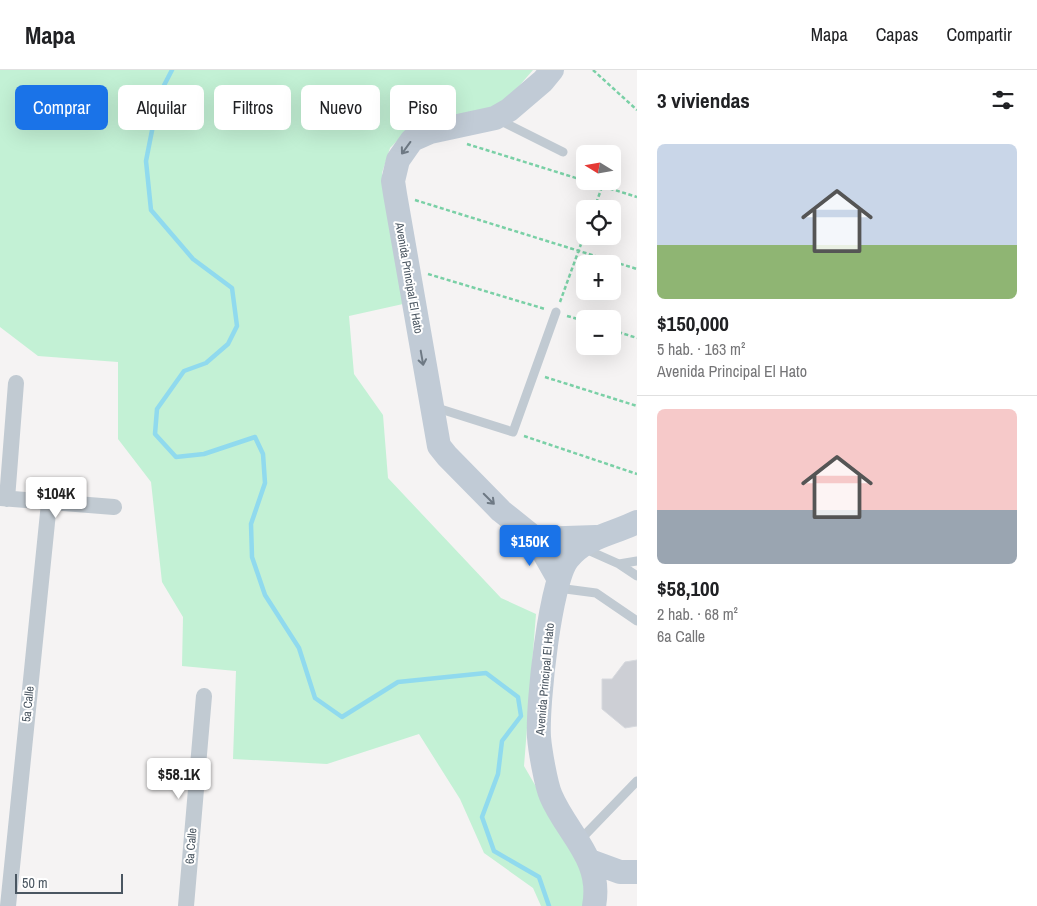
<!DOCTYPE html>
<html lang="es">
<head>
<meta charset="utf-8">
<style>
	:root { --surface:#fff; --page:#f2f2f2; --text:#202124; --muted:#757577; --line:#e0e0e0; --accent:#1a73e8 }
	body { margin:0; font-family:"Archivo Narrow",sans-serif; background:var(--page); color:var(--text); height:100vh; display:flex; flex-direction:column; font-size:19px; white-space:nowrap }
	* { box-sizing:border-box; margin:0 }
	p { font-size:16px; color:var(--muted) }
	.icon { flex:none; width:28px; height:28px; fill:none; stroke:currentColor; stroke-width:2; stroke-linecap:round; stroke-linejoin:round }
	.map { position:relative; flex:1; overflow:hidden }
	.details { display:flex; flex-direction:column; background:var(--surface); width:400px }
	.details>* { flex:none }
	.hud { position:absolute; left:15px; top:15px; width:475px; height:45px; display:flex; gap:10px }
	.needle { width:32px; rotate:281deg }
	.controls { position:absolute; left:576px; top:75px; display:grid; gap:10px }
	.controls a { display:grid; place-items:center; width:45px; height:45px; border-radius:8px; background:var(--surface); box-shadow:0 5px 20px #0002; font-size:25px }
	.scale { position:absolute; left:15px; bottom:12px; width:108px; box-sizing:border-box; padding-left:5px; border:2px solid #4a5661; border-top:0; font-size:14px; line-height:18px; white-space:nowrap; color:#4a5661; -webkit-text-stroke:4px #fff; paint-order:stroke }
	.price { position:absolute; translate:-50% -42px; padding:0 11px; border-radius:5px; background:#fff; color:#222; font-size:16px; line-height:32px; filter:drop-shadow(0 1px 2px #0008) }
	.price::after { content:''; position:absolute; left:50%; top:30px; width:15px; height:11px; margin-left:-8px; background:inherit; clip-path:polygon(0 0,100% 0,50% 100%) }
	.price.active { background:var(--accent); color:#fff }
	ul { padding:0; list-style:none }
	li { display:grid; align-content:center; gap:10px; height:265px; padding:0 20px }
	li+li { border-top:1px solid var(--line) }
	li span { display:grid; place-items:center; height:155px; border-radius:8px; color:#555 }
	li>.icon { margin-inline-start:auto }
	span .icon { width:90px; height:90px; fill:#fffc; stroke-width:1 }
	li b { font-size:21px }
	h2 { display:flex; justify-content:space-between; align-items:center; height:60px; padding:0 20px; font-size:21px }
	.tag { padding:0 18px; border-radius:8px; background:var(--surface); box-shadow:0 5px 20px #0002; font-size:18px; line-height:45px }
	.tag.active { background:var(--accent); color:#fff }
	header { display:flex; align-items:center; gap:30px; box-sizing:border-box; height:70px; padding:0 25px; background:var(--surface); border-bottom:1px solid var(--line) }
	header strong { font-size:24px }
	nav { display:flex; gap:28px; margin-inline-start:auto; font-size:18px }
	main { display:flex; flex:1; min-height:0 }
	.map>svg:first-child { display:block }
</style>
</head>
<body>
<header>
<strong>Mapa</strong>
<nav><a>Mapa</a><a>Capas</a><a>Compartir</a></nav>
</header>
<main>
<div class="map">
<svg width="637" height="836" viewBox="0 0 637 836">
	<rect width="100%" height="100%" fill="#f5f3f3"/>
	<!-- green -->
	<path fill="#c3f1d5" d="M0,0h533l-26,30 -29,14 -69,15 -19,19 -8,25 21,131 -54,12 5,58 29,41 5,63 113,120 35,16 -12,152 58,100 3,40h-44l-8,-18 -49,-35 -24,-54 -41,-65 -92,30 -94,-5 3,-88 -54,-5 1,-49 -21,-35 -11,-100 -33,-43v-77l-80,-6 -38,-29z"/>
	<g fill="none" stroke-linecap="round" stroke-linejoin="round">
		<!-- stream -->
		<path stroke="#90daee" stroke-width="4.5" d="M172,0l-13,25 -13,66 5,49 42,49 39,29 5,38 -9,18 -22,19 -22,8 -27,38 -2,25 21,23 28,-3 51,-17 8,17 2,29 -14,41 1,33 13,38 34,53 16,50 27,19 56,-35 88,-9 32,24 3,19 -19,25 -4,33 -16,43 12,34 45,26 10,29"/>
	</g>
	<!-- building -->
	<path fill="#cdcfd5" stroke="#d7d9de" d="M637,590v66l-12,2 -23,-19v-30h10l13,-17z"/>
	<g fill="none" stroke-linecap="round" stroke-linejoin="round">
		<!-- path -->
		<path stroke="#7ad0a6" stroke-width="2.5" stroke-dasharray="4 2.5" stroke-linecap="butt" d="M593,0l44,40
			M467,74l170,53
			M415,130l222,69
			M594,139l8,-22
			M428,204l117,35
			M560,232l25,-69
			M567,246l18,5
			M612,260l25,8
			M545,307l92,29
			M524,366l113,38"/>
		<!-- lane -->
		<path stroke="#c1cad2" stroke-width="9" d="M497,49l66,33
			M434,337l79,25 43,-120
			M583,478l36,16 18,-3
			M619,494l18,12
			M558,518l38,5 41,28
			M579,771l58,-60"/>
		<!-- street -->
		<path stroke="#c1cad2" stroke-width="16" d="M0,428l114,9
			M7,429l9,-116
			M8,836l41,-403
			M186,836l18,-210"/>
		<!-- secondary -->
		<path stroke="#c1cbd6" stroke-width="24" d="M552,0l-9,11 -34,29 -14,8 -65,14 -18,8 -14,20 -5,21 2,13 44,252 8,10 54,55 35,28 21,37
			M536,469l60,-2
			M590,791l30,11h17
			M594,836c9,-47 -27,-72 -43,-110 -5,-11 -11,-46 -12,-59 -2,-31 11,-156 29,-178 17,-22 45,-25 69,-37"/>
	</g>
	<!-- one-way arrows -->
	<defs><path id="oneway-shaft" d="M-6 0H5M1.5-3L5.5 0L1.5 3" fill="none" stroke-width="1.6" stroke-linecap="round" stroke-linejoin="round" transform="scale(1.25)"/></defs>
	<g stroke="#6e7984">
		<use href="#oneway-shaft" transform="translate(406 78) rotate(126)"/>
		<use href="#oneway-shaft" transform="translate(422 288) rotate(80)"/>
		<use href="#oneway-shaft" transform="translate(489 429) rotate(45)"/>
	</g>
	<g text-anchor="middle" stroke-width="4" stroke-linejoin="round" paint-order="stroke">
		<!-- street labels -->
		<g font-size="12" fill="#4a5661" stroke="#fff">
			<text transform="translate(409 208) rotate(80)" y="4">Avenida Principal El Hato</text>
			<text transform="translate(545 609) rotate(-85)" y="4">Avenida Principal El Hato</text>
			<text transform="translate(28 634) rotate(-84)" y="4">5a Calle</text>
			<text transform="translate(191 776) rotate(-85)" y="4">6a Calle</text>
		</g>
	</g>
</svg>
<div class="controls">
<a><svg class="needle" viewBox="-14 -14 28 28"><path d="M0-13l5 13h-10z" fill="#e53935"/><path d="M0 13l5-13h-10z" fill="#757577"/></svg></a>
<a><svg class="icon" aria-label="locate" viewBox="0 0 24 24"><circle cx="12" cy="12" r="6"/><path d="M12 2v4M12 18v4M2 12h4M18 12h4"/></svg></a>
<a>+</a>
<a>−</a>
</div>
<div class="scale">50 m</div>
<b class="price" style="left:56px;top:449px">$104K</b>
<b class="price active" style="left:530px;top:497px">$150K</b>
<b class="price" style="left:179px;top:730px">$58.1K</b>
<div class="hud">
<a class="tag active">Comprar</a>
<a class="tag">Alquilar</a>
<a class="tag">Filtros</a>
<a class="tag">Nuevo</a>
<a class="tag">Piso</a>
</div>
</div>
<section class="details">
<h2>3 viviendas<svg class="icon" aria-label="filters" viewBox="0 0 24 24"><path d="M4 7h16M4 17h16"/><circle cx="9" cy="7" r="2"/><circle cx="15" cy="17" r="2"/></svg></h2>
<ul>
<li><span style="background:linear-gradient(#c9d6e8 65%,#8fb573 0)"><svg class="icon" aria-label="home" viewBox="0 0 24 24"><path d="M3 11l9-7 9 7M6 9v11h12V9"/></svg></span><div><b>$150,000</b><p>5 hab. · 163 m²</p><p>Avenida Principal El Hato</p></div></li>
<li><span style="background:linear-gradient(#f6c9c9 65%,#9aa5b1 0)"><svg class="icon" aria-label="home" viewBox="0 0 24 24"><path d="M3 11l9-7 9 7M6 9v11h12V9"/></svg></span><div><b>$58,100</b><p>2 hab. · 68 m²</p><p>6a Calle</p></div></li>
</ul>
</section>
</main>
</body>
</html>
